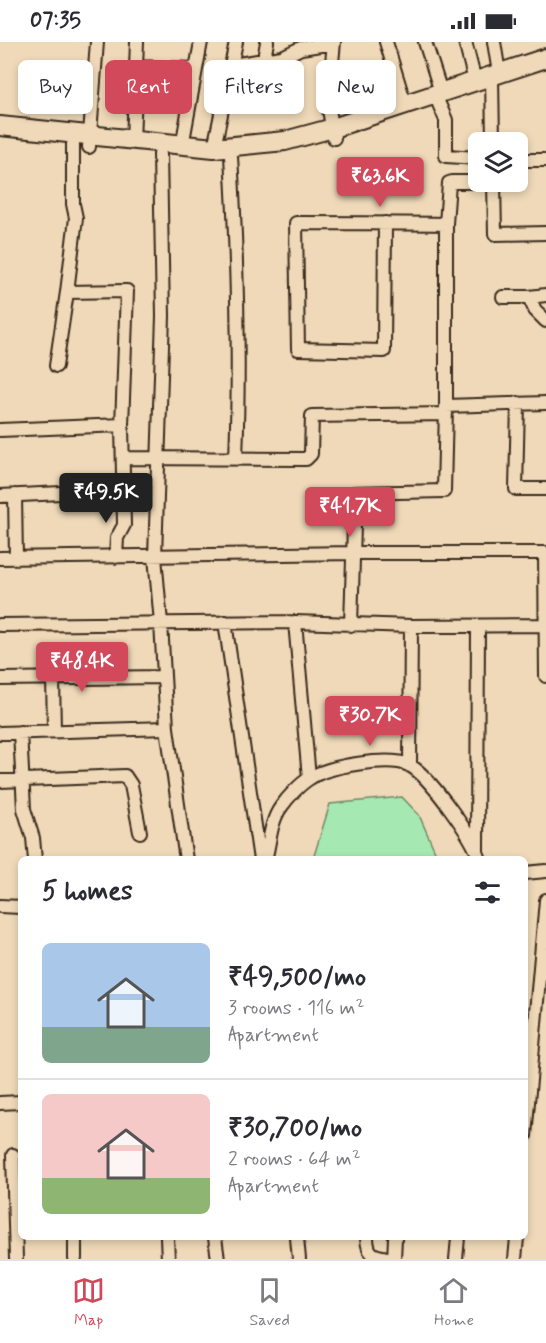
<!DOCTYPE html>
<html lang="en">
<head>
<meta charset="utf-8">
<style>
	:root { --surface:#fff; --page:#f2f2f3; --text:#2b2b33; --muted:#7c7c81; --line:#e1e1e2; --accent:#d1495b }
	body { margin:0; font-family:Mynerve,sans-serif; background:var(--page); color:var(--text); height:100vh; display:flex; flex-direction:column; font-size:22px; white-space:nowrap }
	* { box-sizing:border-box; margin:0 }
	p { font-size:20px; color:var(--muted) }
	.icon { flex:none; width:33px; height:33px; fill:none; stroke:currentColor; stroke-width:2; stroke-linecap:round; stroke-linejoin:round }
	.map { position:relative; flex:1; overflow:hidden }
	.details { position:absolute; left:18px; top:814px; width:510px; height:384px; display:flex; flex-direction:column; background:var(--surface); border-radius:9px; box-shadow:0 3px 9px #0003 }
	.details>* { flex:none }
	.banner { position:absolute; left:18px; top:18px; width:510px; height:54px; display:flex; gap:12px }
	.tools { position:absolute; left:468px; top:90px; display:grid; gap:12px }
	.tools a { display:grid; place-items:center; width:60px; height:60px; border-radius:9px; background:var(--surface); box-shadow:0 3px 9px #0003; font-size:30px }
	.price { position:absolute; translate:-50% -51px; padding:0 14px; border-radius:6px; background:var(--accent); color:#fff; font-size:20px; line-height:39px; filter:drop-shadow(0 2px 3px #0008) }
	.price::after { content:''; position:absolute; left:50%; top:36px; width:18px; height:14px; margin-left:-9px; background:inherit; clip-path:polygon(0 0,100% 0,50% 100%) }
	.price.selected { background:#222; color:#fff }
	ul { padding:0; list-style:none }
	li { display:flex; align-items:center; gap:18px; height:150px; padding:0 24px }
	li+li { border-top:2px solid var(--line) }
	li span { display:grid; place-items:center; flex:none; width:168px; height:120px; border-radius:9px; color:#555 }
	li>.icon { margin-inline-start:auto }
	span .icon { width:72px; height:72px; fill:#fffc; stroke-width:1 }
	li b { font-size:26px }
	h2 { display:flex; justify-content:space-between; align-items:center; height:72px; padding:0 24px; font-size:26px }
	.chip { padding:0 21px; border-radius:9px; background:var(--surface); box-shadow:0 3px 9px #0003; font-size:21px; line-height:54px }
	.chip.selected { background:var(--accent); color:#fff }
	.status { display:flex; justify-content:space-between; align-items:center; height:42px; padding:0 30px; background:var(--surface); direction:ltr }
	.status svg { height:16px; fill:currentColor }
	.dock { display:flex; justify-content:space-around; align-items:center; height:84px; border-top:2px solid var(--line); background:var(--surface); font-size:16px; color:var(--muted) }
	.dock a { display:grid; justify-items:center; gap:3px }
	.dock .selected { color:var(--accent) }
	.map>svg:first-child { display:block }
</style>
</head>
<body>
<div class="status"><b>07:35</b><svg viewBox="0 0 49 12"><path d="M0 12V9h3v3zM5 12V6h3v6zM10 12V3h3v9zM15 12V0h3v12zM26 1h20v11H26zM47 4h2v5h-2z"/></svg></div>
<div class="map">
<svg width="546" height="1217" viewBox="0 0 546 1217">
	<rect width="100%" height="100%" fill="#efd9b8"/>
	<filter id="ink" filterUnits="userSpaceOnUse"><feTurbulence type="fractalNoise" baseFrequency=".0167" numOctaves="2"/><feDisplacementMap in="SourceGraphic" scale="12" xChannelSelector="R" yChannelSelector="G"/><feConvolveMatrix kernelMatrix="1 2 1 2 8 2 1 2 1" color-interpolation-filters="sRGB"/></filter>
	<g filter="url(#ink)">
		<!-- green -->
		<path fill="#a6e8b2" stroke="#708968" stroke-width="1.5" d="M402,755l17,18 18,41 -1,3h-123l17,-55z"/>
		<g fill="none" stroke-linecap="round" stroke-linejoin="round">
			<defs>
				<path id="minor" d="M334,0l-6,62 6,34
					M386,0l19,62
					M425,0l16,50
					M465,0l10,39
					M494,0l5,31
					M264,17l3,-17
					M232,23l50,-8 19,-9 33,-5
					M136,25l60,2
					M492,34l1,66
					M439,62l7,16v36l32,2
					M133,99l4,-99
					M73,102v60l3,14 -9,74 60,-1 -5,134 2,100 -7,13 -1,19
					M182,104l19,-104
					M89,105l8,-105
					M214,106l22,-106
					M160,112l3,162 -8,241 6,66 6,105 19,132
					M231,114c6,100 9,201 5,302
					M518,118h28
					M494,140l1,52 51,-1
					M385,181l-1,128 -86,-2 -2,-126c50,0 100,0 150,1v182l100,-3
					M446,182l3,-41 3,-1h42
					M503,255h26l6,13 11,11
					M529,255l17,-2
					M56,324l11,-74
					M518,361l-2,86h30
					M0,388l122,-5
					M123,416l183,1 5,-5 1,-38 134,-2
					M15,453l1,63
					M0,454l123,-6
					M545,511l1,123
					M0,516l354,-5h192
					M225,580l35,238
					M295,580l14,156
					M0,583l295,-3 116,4 135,-1
					M351,583l4,-132 89,-2 2,-84
					M53,636l1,53
					M0,637l164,-2
					M20,690l4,77 9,29 2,22
					M0,691l167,-5
					M410,724l1,-140
					M0,739l125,-5 6,9 9,47
					M477,808l1,-224
					M265,818c5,-17 5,-38 16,-53 7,-10 19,-23 29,-29 18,-12 79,-22 99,-13 20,10 64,72 71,95
					M525,831l21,-2
					M0,864l21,1
					M0,1061l21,-1
					M525,1094l21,-236
					M13,1113l3,104
					M75,1196v21
					M167,1196l1,21
					M215,1196l3,21
					M297,1196l2,21
					M367,1196c1,20 9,17 26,21
					M394,1217l1,-21
					M456,1217l2,-21
					M515,1217l2,-21"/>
				<path id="highway" d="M0,84l214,22 71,-7 48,-13 213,-70"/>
			</defs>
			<!-- minor casing -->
			<use href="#minor" stroke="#3b2a1e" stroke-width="16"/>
			<!-- highway casing -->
			<use href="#highway" stroke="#3b2a1e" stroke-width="22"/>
			<!-- minor -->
			<use href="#minor" stroke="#efd9b8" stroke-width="12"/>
			<!-- highway -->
			<use href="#highway" stroke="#efd9b8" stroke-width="18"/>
		</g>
	</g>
</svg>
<div class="tools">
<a><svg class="icon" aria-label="layers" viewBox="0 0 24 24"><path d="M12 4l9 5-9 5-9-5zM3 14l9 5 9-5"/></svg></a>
</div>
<b class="price" style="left:380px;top:166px">₹63.6K</b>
<b class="price selected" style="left:106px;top:482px">₹49.5K</b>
<b class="price" style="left:350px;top:496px">₹41.7K</b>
<b class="price" style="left:82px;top:651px">₹48.4K</b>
<b class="price" style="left:370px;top:705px">₹30.7K</b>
<div class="banner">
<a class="chip">Buy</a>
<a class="chip selected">Rent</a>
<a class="chip">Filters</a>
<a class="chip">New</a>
</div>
<section class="details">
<h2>5 homes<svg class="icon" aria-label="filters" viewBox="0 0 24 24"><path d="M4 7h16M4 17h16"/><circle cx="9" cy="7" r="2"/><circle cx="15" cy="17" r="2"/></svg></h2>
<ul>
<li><span style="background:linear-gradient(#a9c7e8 70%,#7fa58c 0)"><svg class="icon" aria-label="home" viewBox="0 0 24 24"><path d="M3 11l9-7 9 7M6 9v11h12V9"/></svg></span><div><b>₹49,500/mo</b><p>3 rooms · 116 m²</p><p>Apartment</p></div></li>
<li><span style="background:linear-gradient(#f6c9c9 70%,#8fb573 0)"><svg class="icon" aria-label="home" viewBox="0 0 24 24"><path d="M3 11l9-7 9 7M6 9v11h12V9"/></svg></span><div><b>₹30,700/mo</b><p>2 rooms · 64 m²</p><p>Apartment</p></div></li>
</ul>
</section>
</div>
<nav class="dock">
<a class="selected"><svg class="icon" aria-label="map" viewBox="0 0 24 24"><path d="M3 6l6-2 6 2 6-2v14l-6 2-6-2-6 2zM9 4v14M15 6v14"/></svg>Map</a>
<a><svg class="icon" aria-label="saved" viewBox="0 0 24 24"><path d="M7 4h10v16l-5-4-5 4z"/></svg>Saved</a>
<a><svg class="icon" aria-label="home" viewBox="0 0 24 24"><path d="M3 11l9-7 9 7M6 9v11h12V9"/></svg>Home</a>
</nav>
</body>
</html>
